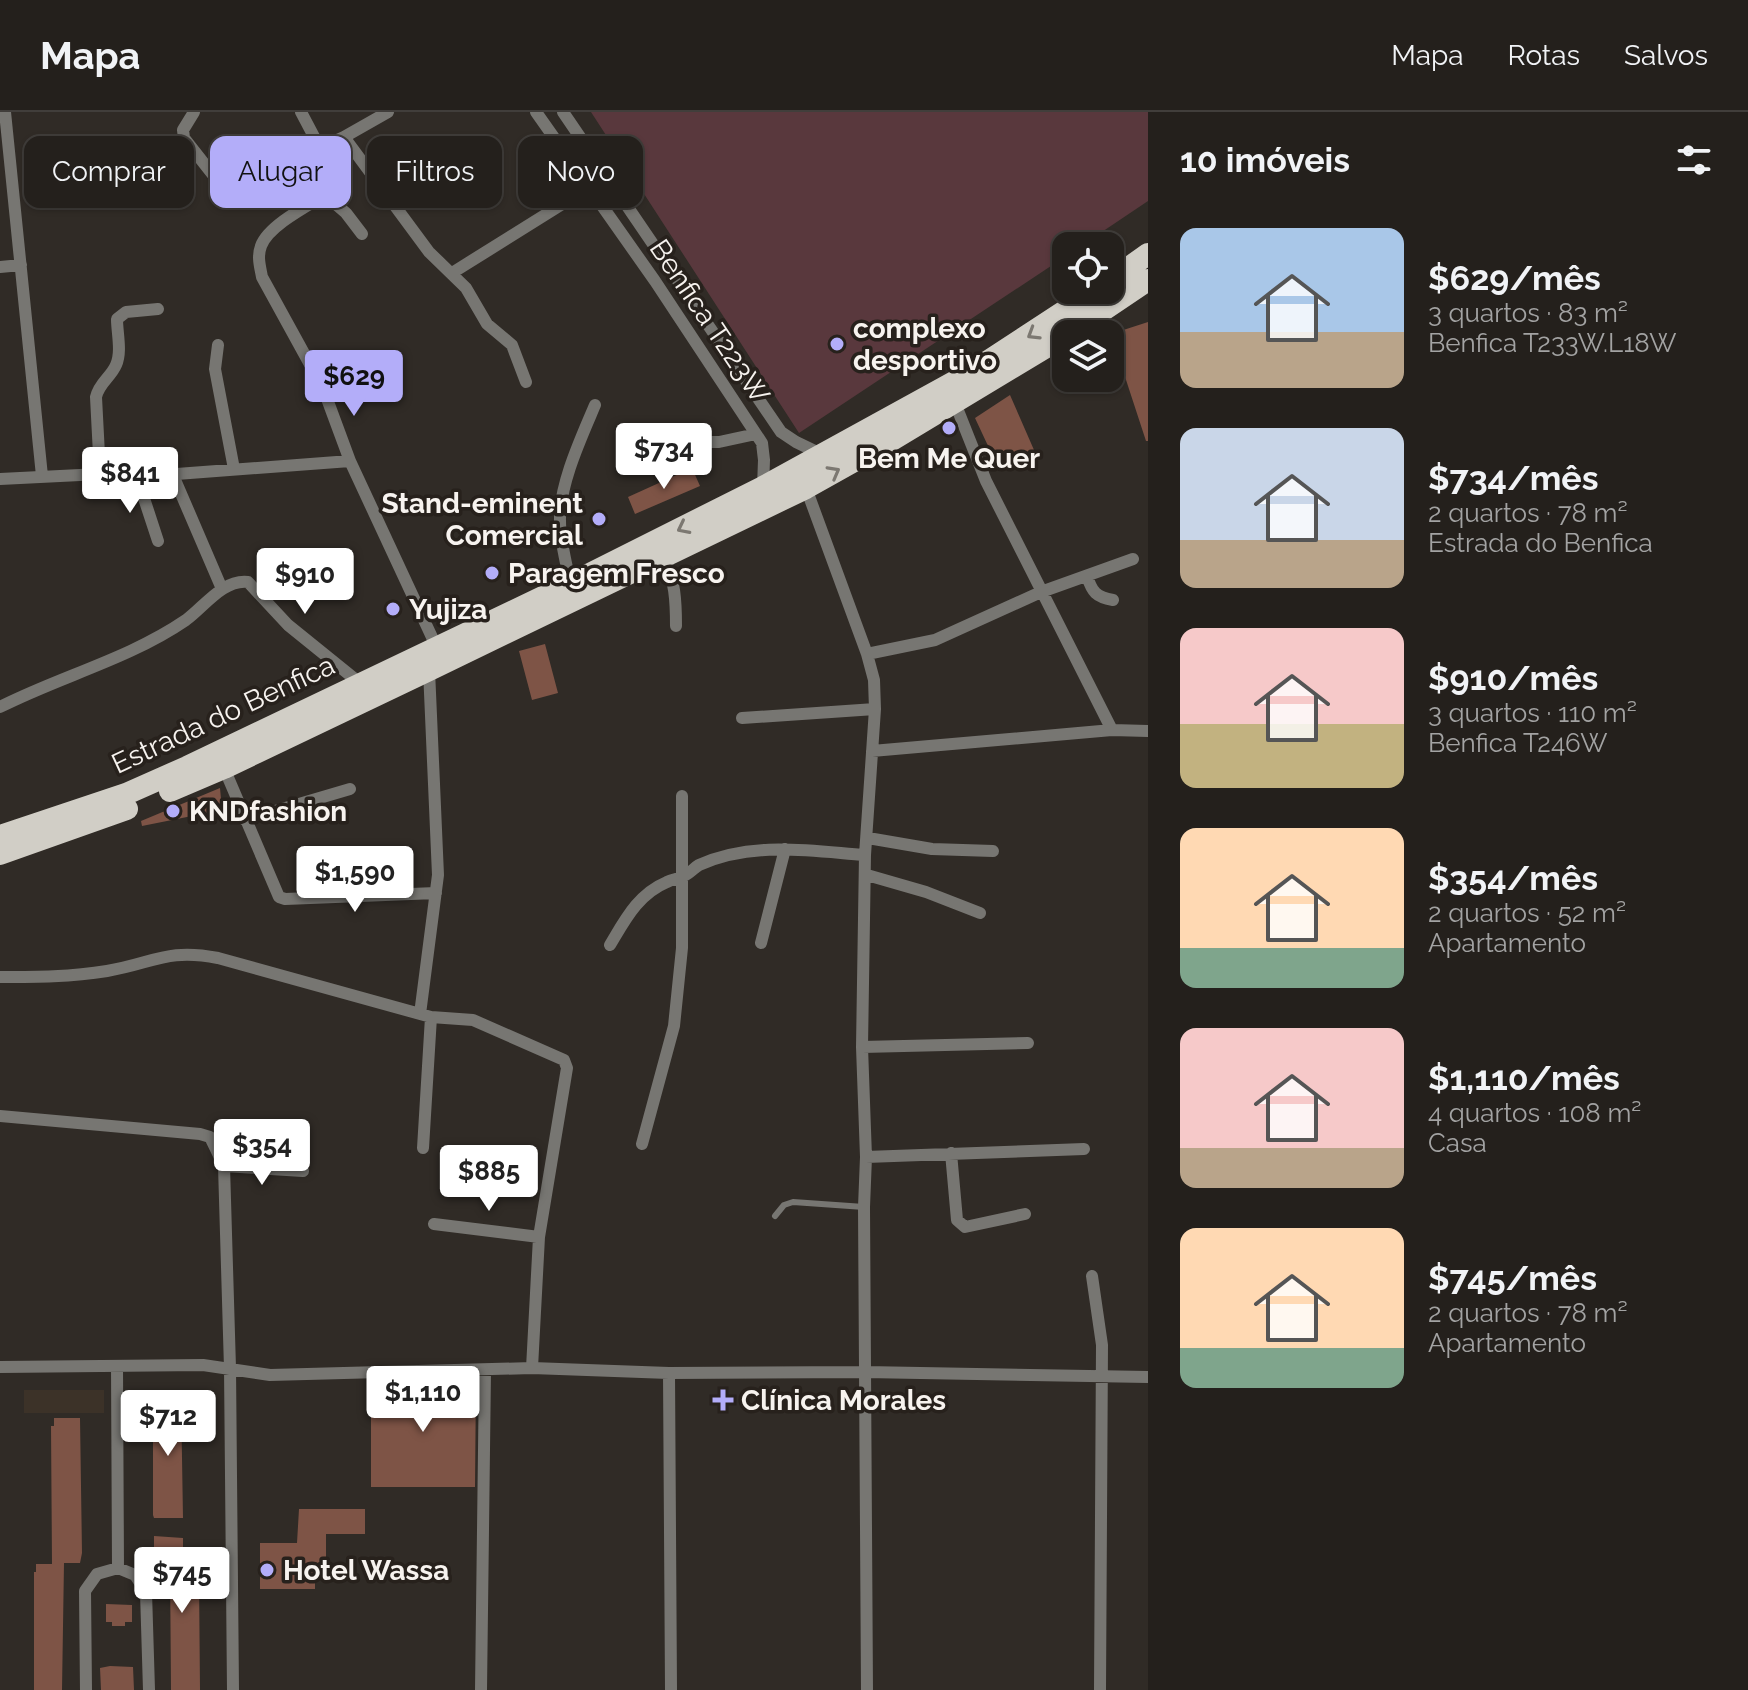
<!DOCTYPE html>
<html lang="pt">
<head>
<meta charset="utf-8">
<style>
	:root { --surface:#24201c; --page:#302d29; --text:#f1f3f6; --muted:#a3a3a3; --line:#413e3b; --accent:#b3adf9 }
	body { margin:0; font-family:Raleway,sans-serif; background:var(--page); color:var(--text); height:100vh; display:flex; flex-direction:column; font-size:30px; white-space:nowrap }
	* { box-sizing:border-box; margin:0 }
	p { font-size:26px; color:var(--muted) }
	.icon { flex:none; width:44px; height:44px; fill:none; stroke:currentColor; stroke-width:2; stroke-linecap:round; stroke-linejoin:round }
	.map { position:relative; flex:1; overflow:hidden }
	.panel { display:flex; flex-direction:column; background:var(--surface); width:600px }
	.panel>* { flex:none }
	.banner { position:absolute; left:24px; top:24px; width:760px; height:72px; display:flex; gap:16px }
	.tools { position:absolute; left:1052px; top:120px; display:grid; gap:16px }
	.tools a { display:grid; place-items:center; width:72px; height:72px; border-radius:16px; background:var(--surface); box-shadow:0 2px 6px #0004,0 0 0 2px var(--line); font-size:40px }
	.price { position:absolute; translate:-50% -68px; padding:0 18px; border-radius:8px; background:#fff; color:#222; font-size:26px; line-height:52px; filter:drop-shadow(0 2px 4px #0008) }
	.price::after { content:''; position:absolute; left:50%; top:48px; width:24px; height:18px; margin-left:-12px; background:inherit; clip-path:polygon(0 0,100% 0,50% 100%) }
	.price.selected { background:var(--accent); color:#111 }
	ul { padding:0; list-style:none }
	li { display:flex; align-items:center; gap:24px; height:200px; padding:0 32px }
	li span { display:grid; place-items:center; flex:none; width:224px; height:160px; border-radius:16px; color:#555 }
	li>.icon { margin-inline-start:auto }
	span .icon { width:96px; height:96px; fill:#fffc; stroke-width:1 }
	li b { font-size:34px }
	h2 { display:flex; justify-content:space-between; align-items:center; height:96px; padding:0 32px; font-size:34px }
	.chip { padding:0 28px; border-radius:16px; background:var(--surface); box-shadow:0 2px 6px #0004,0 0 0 2px var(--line); font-size:28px; line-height:72px }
	.chip.selected { background:var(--accent); color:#111 }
	header { display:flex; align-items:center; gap:48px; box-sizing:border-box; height:112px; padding:0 40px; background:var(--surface); border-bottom:2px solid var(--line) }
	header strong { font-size:38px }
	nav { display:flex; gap:44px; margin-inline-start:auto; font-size:28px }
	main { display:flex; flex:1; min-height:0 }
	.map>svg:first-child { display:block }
</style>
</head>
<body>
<header>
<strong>Mapa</strong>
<nav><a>Mapa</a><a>Rotas</a><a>Salvos</a></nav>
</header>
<main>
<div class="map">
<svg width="1148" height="1578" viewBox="0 0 1148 1578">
	<rect width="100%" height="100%" fill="#302b26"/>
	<!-- built -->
	<path fill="#3c3228" d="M24,1278h80v23h-80z"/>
	<!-- green -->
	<path fill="#59383d" d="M591,0h557v89l-67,45h-15v10l-267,177z"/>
	<!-- building -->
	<path fill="#7e5446" d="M1148,210v119h-2l-35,-107z
		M1010,283l24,55 -38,13 -21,-45z
		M692,356l8,18 -65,28 -7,-17z
		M545,532l13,49 -26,7 -13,-49z
		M220,676l2,22 -80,16 -1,-5z
		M476,1267l-1,108h-104v-105z
		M153,1285h28l2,121h-29l-1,-3z
		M54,1306h26l2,135 -2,10h-16l-2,127h-28v-118h2v-8h16l-1,-138h3z
		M299,1397h66v25h-39v46h-11v9h-55v-46h37z
		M154,1424l29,2v30h14l-1,8h3l1,114h-29l-1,-127h-16z
		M106,1492l26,1v17h-7v4h-13v-4h-6z
		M110,1554l23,1 1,23h-33l-1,-22z"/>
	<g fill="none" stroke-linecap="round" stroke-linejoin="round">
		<!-- service -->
		<path stroke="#777672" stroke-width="6" d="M775,1104l9,-11 9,-3 71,5"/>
		<!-- minor -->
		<path stroke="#777672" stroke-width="12" d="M5,0l37,364
			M194,0l-11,18 1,8 48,61
			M301,0l19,36
			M536,0l119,169 107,162 2,17 -1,27
			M563,0l218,320 15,10 27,13
			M344,25l85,115 37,36 21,36 25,21 14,37
			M325,83c-18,11 -57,31 -64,51 -4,11 -1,20 1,31l61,111 27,73 87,187
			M362,122l-16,-21 -21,-18 -16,-38 4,-6 31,-14 44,-25
			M0,155l21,-2
			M452,161l136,-85
			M218,233l-3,24 19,100
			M955,291l31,78 126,249
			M674,330h45l37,-8
			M100,362l-4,-77c3,-14 15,-20 20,-32 6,-13 1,-32 1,-46l9,-7 32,-3
			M173,363l49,114
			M137,365l21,64
			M0,367l100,-5 37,3 213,-16
			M806,376l61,166 7,26 1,29 -10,146 -3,192 4,110 -2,50 3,483
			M664,446c11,22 12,43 12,68
			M1087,464c5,16 9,21 26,24
			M570,472c-3,-20 -10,-42 -10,-63 -1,-36 21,-83 35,-116
			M867,542l68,-14 106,-48 92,-33
			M0,595c61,-31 129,-48 186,-87 18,-13 37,-41 62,-38l40,43 73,59
			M742,606l133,-9
			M872,639l240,-21 36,1
			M224,656l55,129 6,2 151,-6
			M245,708l105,-31
			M868,726l64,11 61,2
			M867,763l59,17 54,21
			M761,831l24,-94
			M610,833c15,-25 28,-51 57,-63 5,-3 12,-3 17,-6 6,-3 10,-8 15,-11 53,-24 111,-14 166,-10
			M0,865c36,0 71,0 107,-6 47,-8 60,-23 111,-13l213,59 42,3 91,40 3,8 -28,169 -7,131
			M420,902l18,-139 -9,-205
			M862,935l166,-4
			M0,1004l200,18 10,3 14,29 6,202 3,322
			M642,1032l32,-118 8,-78v-152
			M423,1036l8,-131
			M951,1041l6,67 8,7 60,-13
			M866,1045l218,-8
			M224,1054l79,5
			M434,1112l105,13
			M1092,1164l10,69 -2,345
			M117,1254l1,202
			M0,1255l203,-2 67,10 262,-7 137,5 196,-1 283,5
			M669,1261l2,317
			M86,1578l-1,-99 12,-17 21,-6 17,7 11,17 3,98
			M481,1578l4,-320"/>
		<!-- trunk -->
		<path stroke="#d1cec6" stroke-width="22" d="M1110,169l38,-27
			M1068,222l80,-54
			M170,679l54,-23 205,-98 377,-182 84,-47 176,-106
			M0,724l126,-42 61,-27 383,-183 193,-97 204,-112 130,-85
			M0,742l127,-45"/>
	</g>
	<!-- one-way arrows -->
	<defs><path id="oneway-chevron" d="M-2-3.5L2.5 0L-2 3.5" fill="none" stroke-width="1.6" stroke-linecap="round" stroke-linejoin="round" transform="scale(2)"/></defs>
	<g stroke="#7c7871">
		<use href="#oneway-chevron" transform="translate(1033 222) rotate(148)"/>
		<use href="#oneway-chevron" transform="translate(834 360) rotate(-29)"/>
		<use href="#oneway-chevron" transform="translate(683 416) rotate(153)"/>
	</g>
	<!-- markers -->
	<g fill="#b3adf9" stroke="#27211c" stroke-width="3">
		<circle cx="837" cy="232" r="8"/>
		<circle cx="949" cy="316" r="8"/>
		<circle cx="599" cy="407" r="8"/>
		<circle cx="492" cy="461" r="8"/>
		<circle cx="393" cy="497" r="8"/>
		<circle cx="173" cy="699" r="8"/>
		<path d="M719 1276h8v8h8v8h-8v8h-8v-8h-8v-8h8z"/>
		<circle cx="267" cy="1458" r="8"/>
	</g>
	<g text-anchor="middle" stroke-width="7" stroke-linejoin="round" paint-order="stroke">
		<!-- street labels -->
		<g font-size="28" fill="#f7f3ef" stroke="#27211c">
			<text transform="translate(710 209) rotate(56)" y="10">Benfica T223W</text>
			<text transform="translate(223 602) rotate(-25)" y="10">Estrada do Benfica</text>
		</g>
		<!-- poi labels -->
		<g font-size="28" font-weight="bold" fill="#f7f3ef" stroke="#27211c" text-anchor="start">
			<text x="853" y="226">complexo<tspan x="853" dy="32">desportivo</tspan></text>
			<text x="949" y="356" text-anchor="middle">Bem Me Quer</text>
			<text x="583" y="401" text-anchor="end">Stand-eminent<tspan x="583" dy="32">Comercial</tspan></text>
			<text x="508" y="471">Paragem Fresco</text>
			<text x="409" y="507">Yujiza</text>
			<text x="189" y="709">KNDfashion</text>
			<text x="741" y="1298">Clínica Morales</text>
			<text x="283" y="1468">Hotel Wassa</text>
		</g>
	</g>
</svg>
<div class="tools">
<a><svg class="icon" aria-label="locate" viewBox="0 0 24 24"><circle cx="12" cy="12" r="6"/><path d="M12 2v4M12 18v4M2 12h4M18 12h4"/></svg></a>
<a><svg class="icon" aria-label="layers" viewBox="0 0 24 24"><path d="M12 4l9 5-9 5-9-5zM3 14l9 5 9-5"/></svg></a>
</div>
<b class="price selected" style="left:354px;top:306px">$629</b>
<b class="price" style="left:664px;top:379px">$734</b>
<b class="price" style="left:130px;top:403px">$841</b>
<b class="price" style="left:305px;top:504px">$910</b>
<b class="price" style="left:355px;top:802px">$1,590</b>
<b class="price" style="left:262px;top:1075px">$354</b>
<b class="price" style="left:489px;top:1101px">$885</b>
<b class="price" style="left:423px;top:1322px">$1,110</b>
<b class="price" style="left:168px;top:1346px">$712</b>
<b class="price" style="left:182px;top:1503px">$745</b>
<div class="banner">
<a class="chip">Comprar</a>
<a class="chip selected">Alugar</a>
<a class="chip">Filtros</a>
<a class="chip">Novo</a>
</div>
</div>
<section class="panel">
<h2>10 imóveis<svg class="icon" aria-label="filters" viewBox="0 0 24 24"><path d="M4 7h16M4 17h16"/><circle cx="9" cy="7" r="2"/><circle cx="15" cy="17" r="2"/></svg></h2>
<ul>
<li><span style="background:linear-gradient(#a9c7e8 65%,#b9a48a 0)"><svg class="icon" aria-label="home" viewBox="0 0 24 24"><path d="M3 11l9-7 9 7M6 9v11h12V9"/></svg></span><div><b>$629/mês</b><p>3 quartos · 83 m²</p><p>Benfica T233W.L18W</p></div></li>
<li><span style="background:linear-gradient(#c9d6e8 70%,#b9a48a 0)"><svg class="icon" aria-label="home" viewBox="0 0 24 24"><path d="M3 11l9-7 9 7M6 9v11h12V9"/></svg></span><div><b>$734/mês</b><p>2 quartos · 78 m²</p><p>Estrada do Benfica</p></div></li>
<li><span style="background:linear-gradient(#f6c9c9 60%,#c2b280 0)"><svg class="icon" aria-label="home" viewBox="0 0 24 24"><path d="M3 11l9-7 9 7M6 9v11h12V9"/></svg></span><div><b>$910/mês</b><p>3 quartos · 110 m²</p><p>Benfica T246W</p></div></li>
<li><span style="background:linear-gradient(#ffd9b3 75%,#7fa58c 0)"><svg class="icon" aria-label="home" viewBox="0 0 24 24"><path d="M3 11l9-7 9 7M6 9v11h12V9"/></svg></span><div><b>$354/mês</b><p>2 quartos · 52 m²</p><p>Apartamento</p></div></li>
<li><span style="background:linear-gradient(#f6c9c9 75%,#b9a48a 0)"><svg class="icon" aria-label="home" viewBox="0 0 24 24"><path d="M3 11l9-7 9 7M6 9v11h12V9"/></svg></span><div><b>$1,110/mês</b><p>4 quartos · 108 m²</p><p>Casa</p></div></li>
<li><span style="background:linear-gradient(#ffd9b3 75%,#7fa58c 0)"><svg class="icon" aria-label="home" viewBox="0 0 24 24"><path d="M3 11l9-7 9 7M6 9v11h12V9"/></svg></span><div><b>$745/mês</b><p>2 quartos · 78 m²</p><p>Apartamento</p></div></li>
</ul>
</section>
</main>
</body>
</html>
